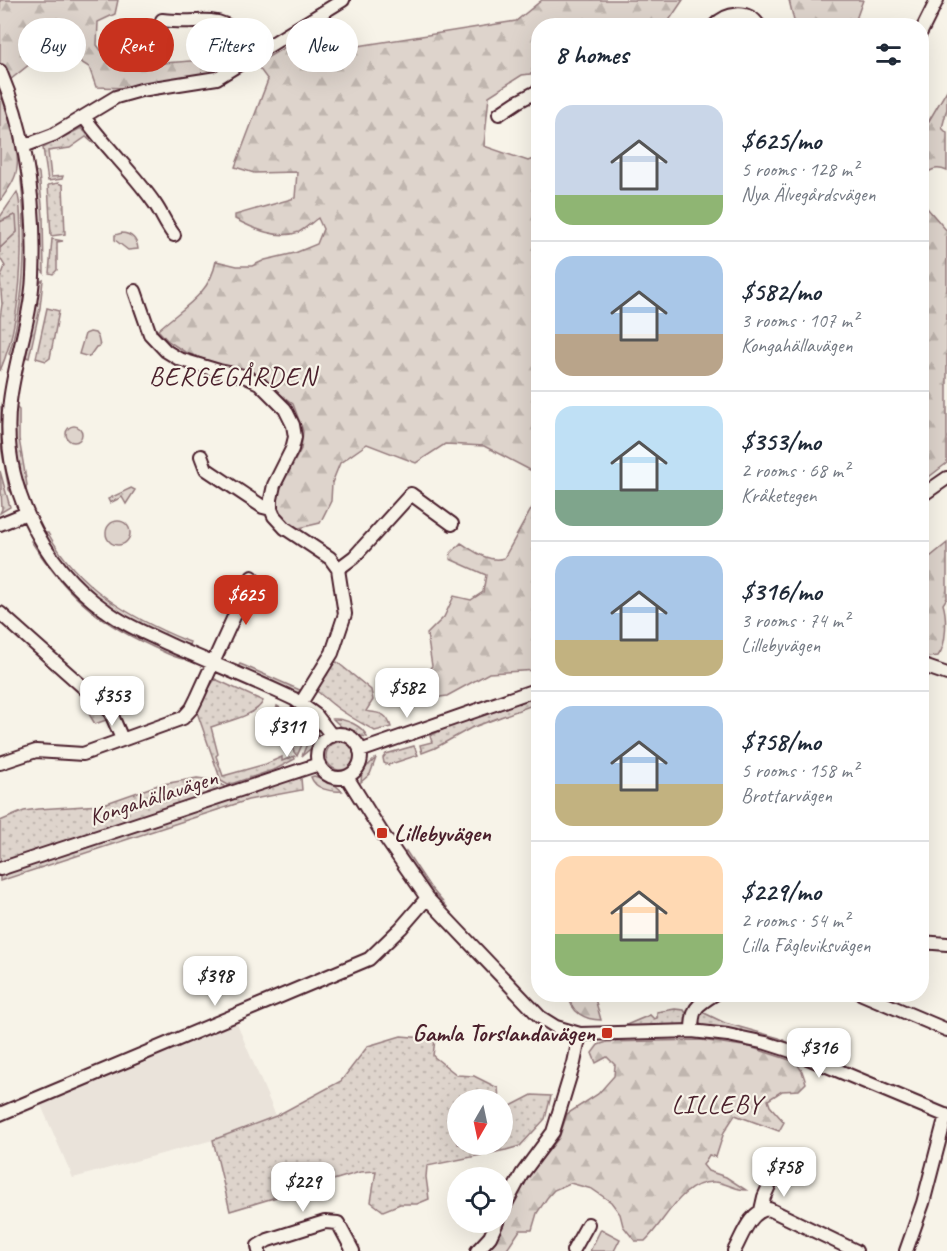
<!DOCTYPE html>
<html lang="en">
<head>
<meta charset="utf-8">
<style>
	:root { --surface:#fff; --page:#f2f2f3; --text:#1f2937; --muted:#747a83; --line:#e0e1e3; --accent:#c8321e }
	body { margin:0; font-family:Caveat,sans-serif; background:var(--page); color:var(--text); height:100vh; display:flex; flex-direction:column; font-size:22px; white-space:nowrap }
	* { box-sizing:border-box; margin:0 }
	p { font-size:20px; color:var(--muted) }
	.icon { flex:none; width:33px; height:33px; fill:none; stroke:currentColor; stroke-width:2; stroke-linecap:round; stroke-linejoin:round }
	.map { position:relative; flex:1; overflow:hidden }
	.side { position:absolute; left:531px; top:18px; width:398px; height:984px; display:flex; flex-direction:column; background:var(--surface); border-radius:24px; box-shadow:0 6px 24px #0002 }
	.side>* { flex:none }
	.hud { position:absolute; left:18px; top:18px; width:423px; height:54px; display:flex; gap:12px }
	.needle { width:39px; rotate:189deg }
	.tools { position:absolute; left:447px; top:1089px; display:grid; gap:12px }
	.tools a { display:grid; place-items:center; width:66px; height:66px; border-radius:50%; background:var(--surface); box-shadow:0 6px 24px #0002; font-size:30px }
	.price { position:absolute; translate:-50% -51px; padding:0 14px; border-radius:12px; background:#fff; color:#222; font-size:20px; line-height:39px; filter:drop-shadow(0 2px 3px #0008) }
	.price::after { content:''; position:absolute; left:50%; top:36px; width:18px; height:14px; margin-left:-9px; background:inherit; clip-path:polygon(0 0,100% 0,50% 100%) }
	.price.active { background:var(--accent); color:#fff }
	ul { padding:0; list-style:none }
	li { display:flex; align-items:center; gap:18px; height:150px; padding:0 24px }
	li+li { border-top:2px solid var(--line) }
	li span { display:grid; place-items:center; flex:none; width:168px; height:120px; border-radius:18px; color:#555 }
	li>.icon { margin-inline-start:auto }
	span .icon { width:72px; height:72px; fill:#fffc; stroke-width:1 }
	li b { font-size:26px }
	h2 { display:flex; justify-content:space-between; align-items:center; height:72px; padding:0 24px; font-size:26px }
	.chip { padding:0 21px; border-radius:27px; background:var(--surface); box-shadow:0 6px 24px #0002; font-size:21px; line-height:54px }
	.chip.active { background:var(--accent); color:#fff }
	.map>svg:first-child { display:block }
</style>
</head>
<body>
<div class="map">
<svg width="947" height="1251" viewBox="0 0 947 1251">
	<defs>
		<pattern id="grass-dots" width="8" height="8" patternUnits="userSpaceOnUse" patternTransform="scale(1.5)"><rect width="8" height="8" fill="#ded4cc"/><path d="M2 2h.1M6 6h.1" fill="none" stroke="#c0b6af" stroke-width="1.8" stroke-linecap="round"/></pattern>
		<pattern id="forest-firs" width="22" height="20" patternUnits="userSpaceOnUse" patternTransform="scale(1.5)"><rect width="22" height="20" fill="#ded4cc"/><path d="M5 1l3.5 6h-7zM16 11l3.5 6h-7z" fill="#c0b6af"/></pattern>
	</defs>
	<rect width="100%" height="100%" fill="#f7f3e8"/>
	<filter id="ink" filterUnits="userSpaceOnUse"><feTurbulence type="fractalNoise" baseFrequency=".0167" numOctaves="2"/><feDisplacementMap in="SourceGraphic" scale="12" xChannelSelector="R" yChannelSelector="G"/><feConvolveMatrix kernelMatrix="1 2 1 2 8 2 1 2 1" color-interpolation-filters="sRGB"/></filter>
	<g filter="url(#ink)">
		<!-- built -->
		<path fill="#eae3da" d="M231,1010l45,106 -63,24 -140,38 -37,-84z"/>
		<!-- grass -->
		<path fill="url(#grass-dots)" stroke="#947a7c" stroke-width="1.5" d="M81,128l12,12v3l-7,-6 -16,11 -22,3 3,26 12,-1 -1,3 -14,2 -5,-33z
			M35,171l4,2 4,43 1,57 -5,-5v-55z
			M22,174c2,16 5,31 7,47 4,43 -4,93 -17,135l-3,-2c17,-56 18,-115 12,-174z
			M58,183l5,2 2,49 -14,2 -3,-51z
			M17,192c4,10 3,25 4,37 1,45 -3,100 -21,142v-53l2,-14 -2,-25 5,-13 -5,-8v-10l17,-16 -3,-17 -14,7v-5z
			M52,239l11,2 -6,1v28l-4,4 -4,-1z
			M43,280l-3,28 -11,50 -3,-1 11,-70 2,-5z
			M47,308l12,3 -9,47 -4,3 -10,-3z
			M1,407l2,1 2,43 6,41 -2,-2 -8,-43z
			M16,407l3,3v29l8,46 -1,3c-14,-22 -12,-56 -10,-81z
			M0,471l10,36 -10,6 2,-4z
			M131,488l4,2 -9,14 -4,-7 -12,6 -2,-4z
			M44,533h4c30,55 83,85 139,108l3,1 -1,3c-62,-23 -112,-51 -145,-112z
			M32,539c23,32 47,62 81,83 22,14 47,24 71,35l-1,2c-11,-2 -23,-9 -34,-14 -55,-25 -85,-54 -118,-104z
			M337,662l34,28 2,10 -7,11c12,3 20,0 25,16l-16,4c-10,-6 -20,-11 -30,-18 -11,-6 -20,-16 -31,-24l16,-26z
			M240,664l5,2 57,25 -6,2 -58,-26z
			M215,679l48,22c-5,14 -38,21 -52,26l7,27 -2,2 7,20 43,-12 16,-7v4l12,-5 1,3 -19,10 -48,16 -7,-4 -24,-69 10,-21z
			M538,695v8l-67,25 -36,20 -13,5 -2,-8 12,-3 -2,-6 20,-10z
			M96,706l8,8 2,6 -11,4 -6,-10z
			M277,706c11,7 24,13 31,25l-11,25 -3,-4 -12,-34 -7,-3z
			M333,719c12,-1 30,7 34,18 -15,-2 -23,-7 -34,-18z
			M318,731l-2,13 -14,12 7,-17z
			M326 756a14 14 0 1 1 28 0a14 14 0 1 1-28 0Z
			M414,746l4,9 -30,10 -4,-2 -1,-5 3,-4z
			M376,758l-6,16 -9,8 1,-11z
			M314,776l16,5 12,10c-12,1 -27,-2 -31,-14z
			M197,778l14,2 17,8 -228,76v-43l24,-10 14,-2 63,-4 57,-20z
			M301,778l1,12 -54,10 -248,81v-5l20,-7 267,-89z
			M406,851l24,36 17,20 -5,2 -29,-36 -8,-18z
			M675,1009l9,1 3,5 -1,9 -6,4 -53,-1 -3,-1 26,-11 4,4 3,-1v-6z
			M700,1011l25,12 54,15 43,21 -116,-30c-8,-5 -8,-10 -6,-18z
			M401,1036l34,3 -2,17 24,19 17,1 24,12 1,11 -41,1v44h44l1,-34 29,-15 19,1 -6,23 -25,27 -14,4 -79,16 -1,11 3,22 -12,5h-17l-17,7 -12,-9 5,-31 -16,1 -130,39 -17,-71 63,-24 65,-35 27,-35z"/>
		<!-- forest -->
		<path fill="url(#forest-firs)" stroke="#947a7c" stroke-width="1.5" d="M0,0h118l-3,14 -17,8 -1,23 9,12c23,7 49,7 72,5 14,-1 25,-3 39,-1l4,9 -92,18 -33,-1 -7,-20 -21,-13 -14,-2 -19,8 -35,28z
			M542,0h141l-17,25 -128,1v47l-16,2 -33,21 -5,50 44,15 10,-4v513l-49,3 -42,23 -27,4 -17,-7 29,-27 -5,-32 17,-17 10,-21 17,4 12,-8 3,-17 -36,-16 1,-6 10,-10c13,8 27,20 43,15l34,-61 -4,-25 -50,-26 -39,-2 -29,19 -49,-19 -27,19 -8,20 -1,18 -11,22 -25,6 -17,-14 -4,-15 27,-51 2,-18 -10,-27 -39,-30 -49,-14 -20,-8 -17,-11 -10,-11c24,-22 52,-35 58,-69l21,5h15l13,-6 30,-7 22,-9 6,-15 -5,-11c-6,4 -13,11 -19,14 -21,8 -45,-3 -64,-13v-4l60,-17 2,-26 -43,1 -19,-6 33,-87 -12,-16 50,-29 14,17 196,-31z
			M789,0h74l-9,25h-49l-11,-4z
			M0,90c6,20 20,59 17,78 -1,12 -11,24 -17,33z
			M947,90v19l-5,19 5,5v38c-12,-5 -18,-1 -26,8v-48h2z
			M921,201l26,30v232l-26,20z
			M14,215l2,1 1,16 -17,16v-26z
			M947,543v55l-4,6c4,13 4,41 -5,52l-9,1 -8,-3v-94l10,-4z
			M569,995h25l7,25c-16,0 -31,-8 -32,-25z
			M701,1040l49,7 46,15 6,9 4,12 -7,7 -17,1 -14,9 2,6 14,16 -5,9 -44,-16 -11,17 -8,25 -7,-2 -6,10 5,6 18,6 20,13c-11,0 -21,-8 -32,-8 -33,-1 -49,40 -69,59h-10l-12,-15 -3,-12 -9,-12 -19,-13 -22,-6 -16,7 -7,8 -10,15 -5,17h-12l-14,21h-20l14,-19 21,-47 38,-47 8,-24 31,-20 16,-18 1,-11 -8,-8 -11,6 -4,-10 6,-8 9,-3z"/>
		<!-- green -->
		<path fill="#ded4cc" stroke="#947a7c" stroke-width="1.5" d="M122,233c10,1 15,6 16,16l-10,1 -13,-10v-5z
			M90,332l5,1 3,4 2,9 -4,1 -7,10 -10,-3 6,-20z
			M66 434a8 8 0 1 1 16 0a8 8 0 1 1-16 0Z
			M106 533a12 12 0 1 1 24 0a12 12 0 1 1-24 0Z
			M601,1229l19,10 -6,12h-24z"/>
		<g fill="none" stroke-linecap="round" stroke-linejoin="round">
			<defs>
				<path id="minor" d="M162,20c47,6 61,-14 92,35
					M714,26c12,-14 35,-17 45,0
					M921,32l16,-32
					M0,71c27,64 36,135 33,205 -2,42 -18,83 -23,125 -10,80 30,163 95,209 21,16 45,25 68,36 41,18 81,34 121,53l22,16 16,21
					M499,114l18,-12 21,-11
					M84,117c22,31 50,56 71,87 7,10 11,21 19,31
					M24,146l29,-11 63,-38 25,-7 76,-12 126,-78
					M135,291l15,43 16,17 13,8 40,12 25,5 15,7 26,26 8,16 2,12 -3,12 -18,36 -3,14v10l3,7 11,12 45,30 8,11 7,45 -13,39 -31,50
					M201,456l5,13 57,38 8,2
					M921,496l26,-18
					M0,524l27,-11
					M338,569l16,-12 57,-63 41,30
					M0,613l110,98 12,28
					M921,665l26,9
					M317 756a22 22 0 1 1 44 0a22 22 0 1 1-44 0Z
					M360,751l178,-62
					M0,763l36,-12 47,3 100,-36 9,-10 5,-10 55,-121
					M347,777l35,56 45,65 113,119 16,10 24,7 112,-3 36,4 38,8 25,8 156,65
					M0,869l319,-105
					M921,942l26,2
					M862,994l85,36
					M692,1031c0,-23 4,-25 23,-37
					M0,1114l369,-155 32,-31 26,-30
					M761,1210l3,-13 13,-29
					M502,1211l20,-37 31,-42 21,-69 6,-29
					M259,1251l-1,-5 10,-6 57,-18 13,1 15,28
					M477,1251l13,-14 7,-15
					M573,1251l15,-27
					M734,1251c8,-14 16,-41 35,-42l87,42
					M906,1251l17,-48 23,-88"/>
			</defs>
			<!-- minor casing -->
			<use href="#minor" stroke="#4a1f2b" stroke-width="16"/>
			<!-- minor -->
			<use href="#minor" stroke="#f7f3e8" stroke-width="12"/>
		</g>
	</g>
	<!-- markers -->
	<g fill="#c8321e" stroke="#f7f3e8" stroke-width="2">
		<rect x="376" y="827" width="12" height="12" rx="3"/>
		<rect x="601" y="1027" width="12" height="12" rx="3"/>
	</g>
	<g text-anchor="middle" stroke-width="4.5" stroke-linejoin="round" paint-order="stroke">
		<!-- street labels -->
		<g font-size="24" fill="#4a1f2b" stroke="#f7f3e8">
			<text transform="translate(153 797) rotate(-18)" y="8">Kongahällavägen</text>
		</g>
		<!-- poi labels -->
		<g font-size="24" font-weight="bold" fill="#4a1f2b" stroke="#f7f3e8" text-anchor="start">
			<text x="394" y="841">Lillebyvägen</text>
			<text x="595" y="1041" text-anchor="end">Gamla Torslandavägen</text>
		</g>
		<!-- neighbourhood labels -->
		<g font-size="26" letter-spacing="1.5" fill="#4a1f2b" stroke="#f7f3e8">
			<text x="233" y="385">BERGEGÅRDEN</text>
			<text x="717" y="1113">LILLEBY</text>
		</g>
	</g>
</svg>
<div class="tools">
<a><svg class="needle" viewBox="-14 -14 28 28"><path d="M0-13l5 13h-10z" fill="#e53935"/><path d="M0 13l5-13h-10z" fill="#747a83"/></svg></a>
<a><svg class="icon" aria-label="locate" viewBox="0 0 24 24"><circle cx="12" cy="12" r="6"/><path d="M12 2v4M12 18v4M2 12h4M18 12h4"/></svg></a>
</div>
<b class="price active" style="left:246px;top:626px">$625</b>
<b class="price" style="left:407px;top:719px">$582</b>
<b class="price" style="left:112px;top:727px">$353</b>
<b class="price" style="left:287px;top:758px">$311</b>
<b class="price" style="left:215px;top:1007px">$398</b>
<b class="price" style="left:819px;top:1079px">$316</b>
<b class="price" style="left:784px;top:1198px">$758</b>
<b class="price" style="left:303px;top:1213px">$229</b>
<div class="hud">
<a class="chip">Buy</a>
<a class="chip active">Rent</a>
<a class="chip">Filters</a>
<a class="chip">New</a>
</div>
<section class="side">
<h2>8 homes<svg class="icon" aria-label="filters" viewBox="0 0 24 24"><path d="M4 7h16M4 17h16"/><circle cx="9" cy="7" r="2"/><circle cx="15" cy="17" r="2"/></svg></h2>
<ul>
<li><span style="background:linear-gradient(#c9d6e8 75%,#8fb573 0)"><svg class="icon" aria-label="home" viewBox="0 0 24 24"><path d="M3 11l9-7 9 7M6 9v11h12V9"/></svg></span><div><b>$625/mo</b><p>5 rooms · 128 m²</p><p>Nya Älvegårdsvägen</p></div></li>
<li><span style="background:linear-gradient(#a9c7e8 65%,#b9a48a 0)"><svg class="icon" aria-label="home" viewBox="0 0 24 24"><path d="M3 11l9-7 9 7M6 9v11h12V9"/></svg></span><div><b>$582/mo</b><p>3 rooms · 107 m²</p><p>Kongahällavägen</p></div></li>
<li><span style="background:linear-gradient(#bfe0f5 70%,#7fa58c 0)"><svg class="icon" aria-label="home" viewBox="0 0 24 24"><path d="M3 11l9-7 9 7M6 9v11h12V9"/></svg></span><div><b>$353/mo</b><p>2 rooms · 68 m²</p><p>Kråketegen</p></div></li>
<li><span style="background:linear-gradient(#a9c7e8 70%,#c2b280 0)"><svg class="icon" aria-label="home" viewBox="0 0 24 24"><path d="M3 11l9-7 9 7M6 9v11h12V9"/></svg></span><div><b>$316/mo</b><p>3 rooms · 74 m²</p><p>Lillebyvägen</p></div></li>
<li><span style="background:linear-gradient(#a9c7e8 65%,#c2b280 0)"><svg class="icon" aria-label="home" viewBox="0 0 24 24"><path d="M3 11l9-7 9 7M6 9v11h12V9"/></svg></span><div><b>$758/mo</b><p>5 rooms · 158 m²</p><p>Brottarvägen</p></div></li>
<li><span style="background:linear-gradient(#ffd9b3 65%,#8fb573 0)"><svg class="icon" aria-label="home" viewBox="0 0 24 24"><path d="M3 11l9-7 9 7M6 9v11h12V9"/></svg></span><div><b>$229/mo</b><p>2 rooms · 54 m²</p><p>Lilla Fågleviksvägen</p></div></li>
</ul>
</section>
</div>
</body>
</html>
